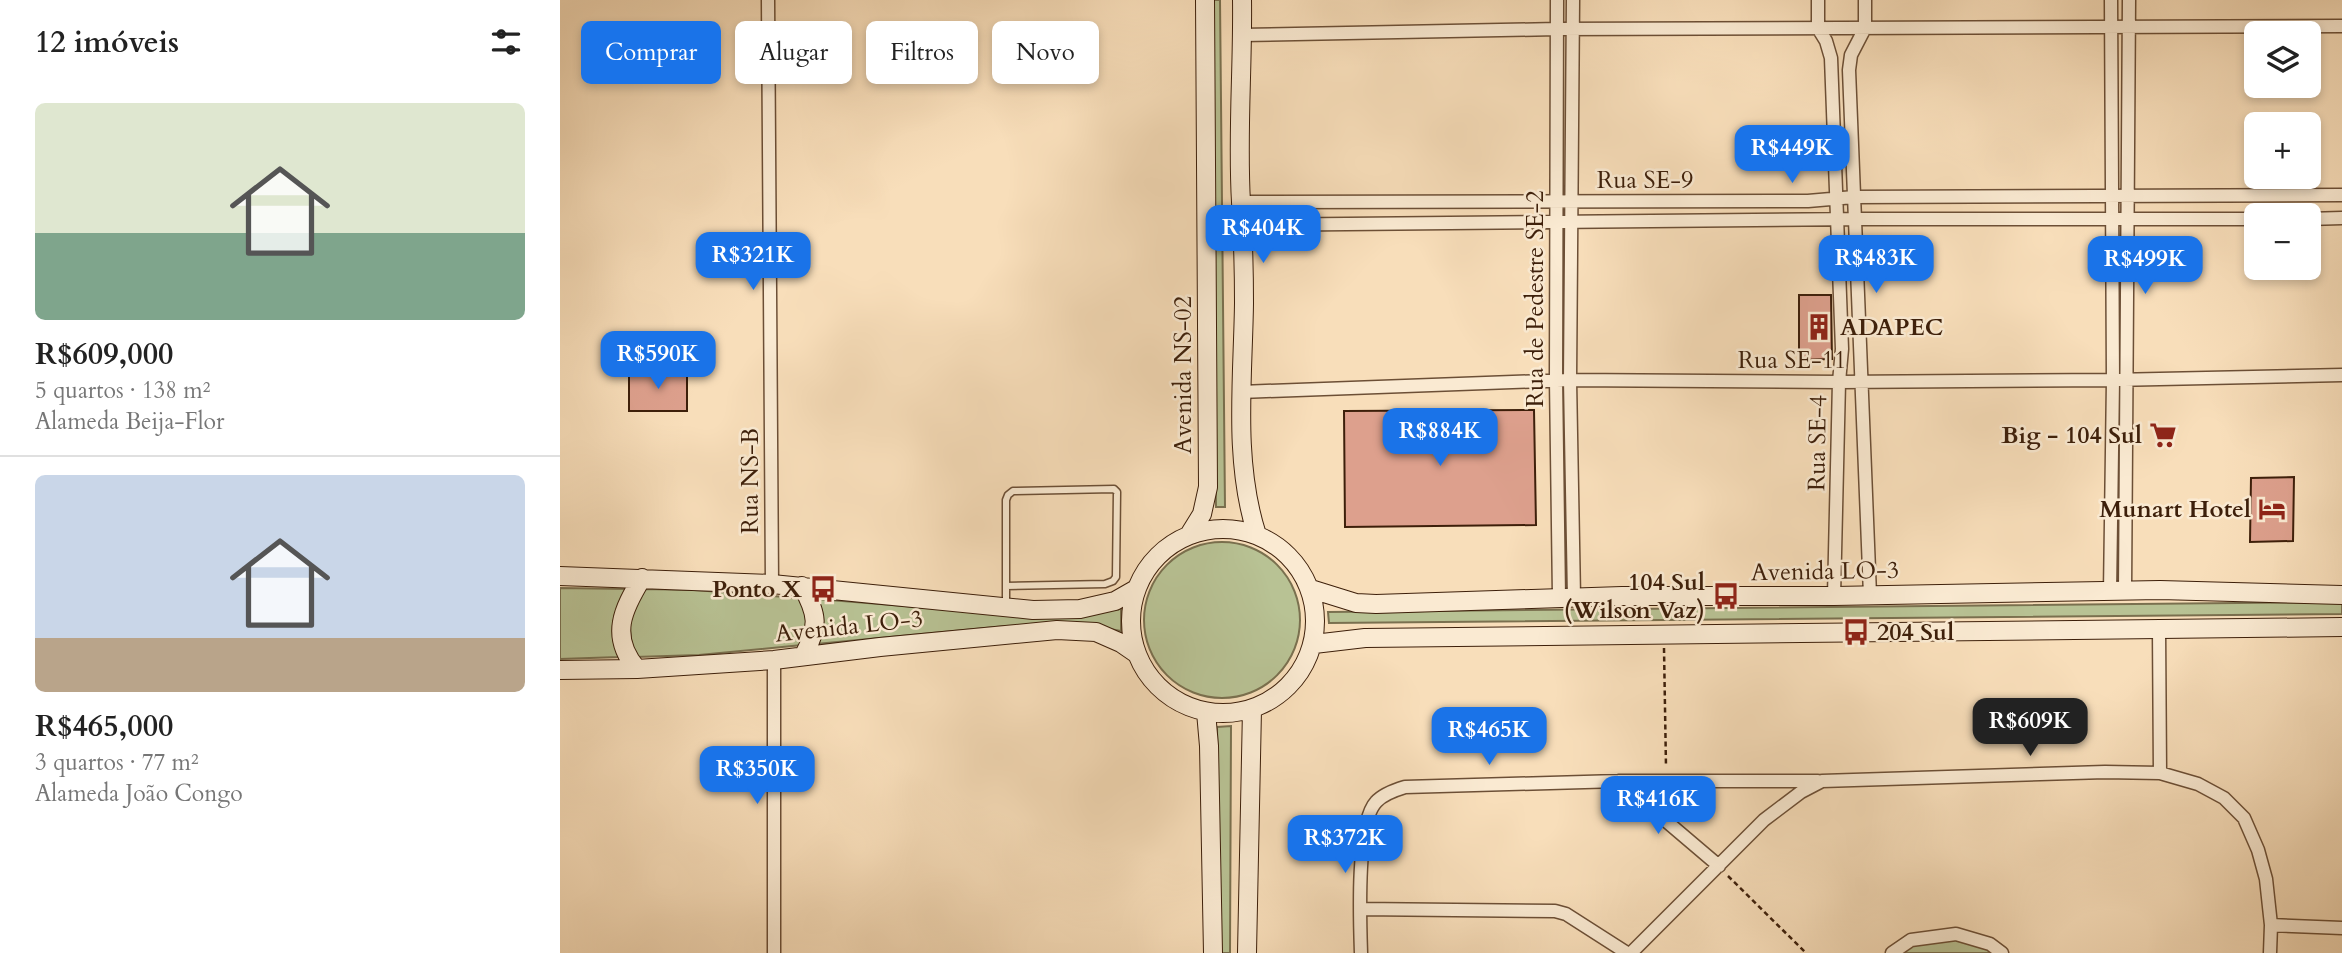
<!DOCTYPE html>
<html lang="pt">
<head>
<meta charset="utf-8">
<style>
	:root { --surface:#fff; --page:#f6f6f6; --text:#222; --muted:#767676; --line:#e0e0e0; --accent:#1a73e8 }
	body { margin:0; font-family:Cardo,serif; background:var(--page); color:var(--text); height:100vh; display:flex; flex-direction:column; font-size:26px; white-space:nowrap }
	* { box-sizing:border-box; margin:0 }
	p { font-size:23px; color:var(--muted) }
	.icon { flex:none; width:38px; height:38px; fill:none; stroke:currentColor; stroke-width:2; stroke-linecap:round; stroke-linejoin:round }
	.map { position:relative; flex:1; overflow:hidden }
	.panel { display:flex; flex-direction:column; background:var(--surface); width:560px }
	.panel>* { flex:none }
	.top-card { position:absolute; left:21px; top:21px; width:665px; height:63px; display:flex; gap:14px }
	.fabs { position:absolute; left:1684px; top:21px; display:grid; gap:14px }
	.fabs a { display:grid; place-items:center; width:77px; height:77px; border-radius:10px; background:var(--surface); box-shadow:0 4px 10px #0003; font-size:35px }
	.price { position:absolute; translate:-50% -60px; padding:0 16px; border-radius:14px; background:var(--accent); color:#fff; font-size:23px; line-height:46px; filter:drop-shadow(0 2px 4px #0008) }
	.price::after { content:''; position:absolute; left:50%; top:42px; width:21px; height:16px; margin-left:-10px; background:inherit; clip-path:polygon(0 0,100% 0,50% 100%) }
	.price.on { background:#222; color:#fff }
	ul { padding:0; list-style:none }
	li { display:grid; align-content:center; gap:14px; height:371px; padding:0 35px }
	li+li { border-top:2px solid var(--line) }
	li span { display:grid; place-items:center; height:217px; border-radius:10px; color:#555 }
	li>.icon { margin-inline-start:auto }
	span .icon { width:126px; height:126px; fill:#fffc; stroke-width:1 }
	li b { font-size:30px }
	h2 { display:flex; justify-content:space-between; align-items:center; height:84px; padding:0 35px; font-size:30px }
	.chip { padding:0 24px; border-radius:10px; background:var(--surface); box-shadow:0 4px 10px #0003; font-size:24px; line-height:63px }
	.chip.on { background:var(--accent); color:#fff }
	main { display:flex; flex:1; min-height:0 }
	.map>svg:first-child { display:block }
</style>
</head>
<body>
<main>
<section class="panel">
<h2>12 imóveis<svg class="icon" aria-label="filters" viewBox="0 0 24 24"><path d="M4 7h16M4 17h16"/><circle cx="9" cy="7" r="2"/><circle cx="15" cy="17" r="2"/></svg></h2>
<ul>
<li><span style="background:linear-gradient(#dfe7d0 60%,#7fa58c 0)"><svg class="icon" aria-label="home" viewBox="0 0 24 24"><path d="M3 11l9-7 9 7M6 9v11h12V9"/></svg></span><div><b>R$609,000</b><p>5 quartos · 138 m²</p><p>Alameda Beija-Flor</p></div></li>
<li><span style="background:linear-gradient(#c9d6e8 75%,#b9a48a 0)"><svg class="icon" aria-label="home" viewBox="0 0 24 24"><path d="M3 11l9-7 9 7M6 9v11h12V9"/></svg></span><div><b>R$465,000</b><p>3 quartos · 77 m²</p><p>Alameda João Congo</p></div></li>
</ul>
</section>
<div class="map">
<svg width="1782" height="953" viewBox="0 0 1782 953">
	<rect width="100%" height="100%" fill="#f8deba"/>
	<filter id="stains"><feTurbulence type="fractalNoise" baseFrequency=".00286" numOctaves="4"/><feColorMatrix values="0 0 0 0 .2 0 0 0 0 .09 0 0 0 0 .02 0 0 0 .5 -.17"/></filter>
	<radialGradient id="worn" r=".72"><stop offset=".6" stop-color="#630" stop-opacity="0"/><stop offset="1" stop-color="#630" stop-opacity=".3"/></radialGradient>
	<!-- green -->
	<path fill="#b8c294" stroke="#7a704f" stroke-width="2" d="M651,0h9l5,507h-9z
		M584 620a78 78 0 1 1 156 0a78 78 0 1 1-156 0Z
		M0,588l67,1c-14,22 -20,43 -8,68l-59,2z
		M84,589l50,1 105,8 10,23 -7,24 -103,10 -64,2c-9,-35 -6,-37 9,-68z
		M257,599l188,15 116,-7v24l-39,-7 -76,2 -190,18c9,-16 10,-28 1,-45z
		M1782,602v12l-1013,9 -1,-11z
		M671,726l-1,227h-10l-3,-226z
		M1396,934l46,19h-110l19,-13z"/>
	<!-- building -->
	<path fill="#dda08d" stroke="#3d1f0a" stroke-width="2" d="M1239,295h32l1,64 -33,1z
		M69,371h58v40h-58z
		M974,410l2,115 -191,2 -1,-116z
		M1734,477l-1,64 -43,1 1,-64z"/>
	<g fill="none" stroke-linecap="round" stroke-linejoin="round">
		<defs>
			<path id="lane" d="M446,586l99,-2 8,-3 3,-4 1,-85 -3,-3 -101,2 -5,4 -2,5v105"/>
			<path id="street" d="M208,0l4,584
				M997,0l-1,380 3,217
				M1013,0l-3,380 4,217
				M1258,0v28l8,13 5,17 11,291 -3,33 -5,214
				M1305,0v28l-14,27 -2,15 21,525
				M682,35l315,-6 785,-3
				M681,202l567,-1 46,-4 488,-2
				M1748,219l34,-1
				M684,225l613,-6h399
				M681,392l329,-12 269,2 274,-2 229,-5
				M1565,591l4,-591
				M1550,592l3,-212 -2,-380
				M1599,629l1,144
				M214,660v293
				M1059,781l100,85
				M800,909l195,2 11,3 61,39
				M1711,925l71,3
				M801,953c-1,-30 -5,-130 15,-151 7,-8 19,-12 29,-15l214,-6h199
				M1071,953l133,-133 37,-28 21,-11 283,-9 55,1 38,11 26,14 20,20 14,32 8,29 5,46 -1,28
				M1332,953l19,-13 45,-6 34,10 12,9"/>
			<path id="secondary" d="M682,0c1,67 -5,135 -1,202 2,34 3,67 3,101 -1,76 -11,158 13,232
				M571 621a92 92 0 1 1 184 0a92 92 0 1 1-184 0Z
				M629,535l13,-21 6,-27 -3,-487
				M0,576l212,8 261,26 47,-1 35,-8 21,-12
				M242,586c16,29 17,40 2,69
				M751,589l45,14 20,1 246,-8h212l326,-6 182,5
				M754,644l51,-6 977,-11
				M77,669c-28,-33 -14,-60 5,-91
				M0,670l77,-1 137,-9 106,-13 177,-17 39,2 25,11 16,11
				M646,712l3,34 4,207
				M687,953l5,-244"/>
		</defs>
		<!-- lane casing -->
		<use href="#lane" stroke="#6c4f36" stroke-width="9"/>
		<!-- street casing -->
		<use href="#street" stroke="#6c4f36" stroke-width="15"/>
		<!-- secondary casing -->
		<use href="#secondary" stroke="#3d1f0a" stroke-width="20"/>
		<!-- path -->
		<path stroke="#3d1f0a" stroke-width="2.5" stroke-dasharray="5 3.5" stroke-linecap="butt" d="M1104,648l2,119
			M1168,876l78,77"/>
		<!-- lane -->
		<use href="#lane" stroke="#faead2" stroke-width="6"/>
		<!-- street -->
		<use href="#street" stroke="#faead2" stroke-width="12"/>
		<!-- secondary -->
		<use href="#secondary" stroke="#faead2" stroke-width="18"/>
	</g>
	<!-- icons -->
	<defs>
		<symbol id="building-bare" viewBox="-9 -9 18 18"><path d="M-4-6H4V6H1V3H-1V6H-4ZM-2.5-4.3h1.7v1.8h-1.7ZM.8-4.3h1.7v1.8H.8ZM-2.5-1h1.7V.8h-1.7ZM.8-1h1.7V.8H.8Z" fill="#8f2418" stroke="#faead2" stroke-width="2.5" paint-order="stroke"/></symbol>
		<symbol id="supermarket-bare" viewBox="-9 -9 18 18"><path d="M-6-5.5h2.5l.6 2H6L4.5 2H-2.5L-4.4-4H-6ZM-1.5 3.2a1.3 1.3 0 1 0 .1 0ZM3 3.2a1.3 1.3 0 1 0 .1 0Z" fill="#8f2418" stroke="#faead2" stroke-width="2.5" paint-order="stroke"/></symbol>
		<symbol id="hotel-bare" viewBox="-9 -9 18 18"><path d="M-6-4.5h1.5V1H6V5H4.5V3h-9V5H-6ZM-4 0a1.8 1.8 0 1 1 3.6 0ZM.5 0V-2.5h3Q6-2.5 6 0Z" fill="#8f2418" stroke="#faead2" stroke-width="2.5" paint-order="stroke"/></symbol>
		<symbol id="bus-bare" viewBox="-9 -9 18 18"><path d="M-5-6H5V4H4V6H2V4H-2V6H-4V4H-5ZM-3.5-4V0h7V-4ZM-3.5 1.2v1.5H-2V1.2ZM2 1.2v1.5H3.5V1.2Z" fill="#8f2418" stroke="#faead2" stroke-width="2.5" paint-order="stroke"/></symbol>
	</defs>
	<g fill-rule="evenodd">
		<use href="#building-bare" x="1240" y="308" width="38" height="38"/>
		<use href="#supermarket-bare" x="1584" y="416" width="38" height="38"/>
		<use href="#hotel-bare" x="1693" y="490" width="38" height="38"/>
		<use href="#bus-bare" x="244" y="570" width="38" height="38"/>
		<use href="#bus-bare" x="1147" y="577" width="38" height="38"/>
		<use href="#bus-bare" x="1277" y="613" width="38" height="38"/>
	</g>
	<g text-anchor="middle" stroke-width="5" stroke-linejoin="round" paint-order="stroke">
		<!-- street labels -->
		<g font-size="24" fill="#3d1f0a" stroke="#faead2">
			<text x="1085" y="188">Rua SE-9</text>
			<text transform="translate(975 299) rotate(-90)" y="8">Rua de Pedestre SE-2</text>
			<text x="1232" y="368">Rua SE-11</text>
			<text transform="translate(623 375) rotate(-90)" y="8">Avenida NS-02</text>
			<text transform="translate(1257 443) rotate(-89)" y="8">Rua SE-4</text>
			<text transform="translate(190 481) rotate(-90)" y="8">Rua NS-B</text>
			<text transform="translate(1265 571) rotate(-1)" y="8">Avenida LO-3</text>
			<text transform="translate(289 626) rotate(-6)" y="8">Avenida LO-3</text>
		</g>
		<!-- poi labels -->
		<g font-size="24" font-weight="bold" fill="#3d1f0a" stroke="#faead2" text-anchor="end">
			<text x="1280" y="335" text-anchor="start">ADAPEC</text>
			<text x="1582" y="443">Big - 104 Sul</text>
			<text x="1691" y="517">Munart Hotel</text>
			<text x="1145" y="590">104 Sul<tspan x="1145" dy="28">(Wilson Vaz)</tspan></text>
			<text x="242" y="597">Ponto X</text>
			<text x="1317" y="640" text-anchor="start">204 Sul</text>
		</g>
	</g>
	<rect width="100%" height="100%" filter="url(#stains)"/>
	<rect width="100%" height="100%" fill="url(#worn)"/>
</svg>
<div class="fabs">
<a><svg class="icon" aria-label="layers" viewBox="0 0 24 24"><path d="M12 4l9 5-9 5-9-5zM3 14l9 5 9-5"/></svg></a>
<a>+</a>
<a>−</a>
</div>
<b class="price" style="left:1232px;top:185px">R$449K</b>
<b class="price" style="left:703px;top:265px">R$404K</b>
<b class="price" style="left:193px;top:292px">R$321K</b>
<b class="price" style="left:1316px;top:295px">R$483K</b>
<b class="price" style="left:1585px;top:296px">R$499K</b>
<b class="price" style="left:98px;top:391px">R$590K</b>
<b class="price" style="left:880px;top:468px">R$884K</b>
<b class="price on" style="left:1470px;top:758px">R$609K</b>
<b class="price" style="left:929px;top:767px">R$465K</b>
<b class="price" style="left:197px;top:806px">R$350K</b>
<b class="price" style="left:1098px;top:836px">R$416K</b>
<b class="price" style="left:785px;top:875px">R$372K</b>
<div class="top-card">
<a class="chip on">Comprar</a>
<a class="chip">Alugar</a>
<a class="chip">Filtros</a>
<a class="chip">Novo</a>
</div>
</div>
</main>
</body>
</html>
